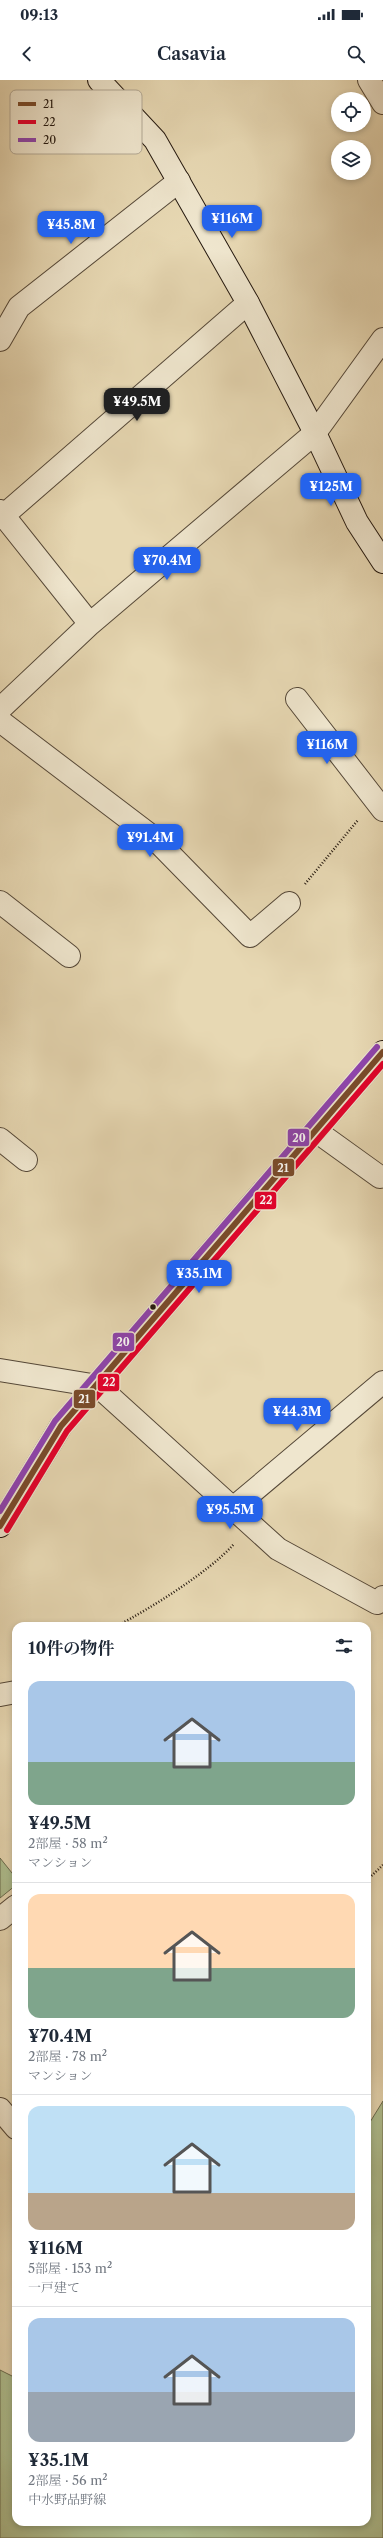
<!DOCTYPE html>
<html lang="ja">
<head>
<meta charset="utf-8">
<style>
	:root { --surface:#fff; --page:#f6f6f7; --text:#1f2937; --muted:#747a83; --line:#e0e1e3; --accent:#2563eb }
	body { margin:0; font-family:"Libre Caslon Text","Noto Serif JP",serif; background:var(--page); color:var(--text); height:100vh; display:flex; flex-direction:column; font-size:15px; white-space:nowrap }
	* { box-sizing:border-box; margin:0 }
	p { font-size:13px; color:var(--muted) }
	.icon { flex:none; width:22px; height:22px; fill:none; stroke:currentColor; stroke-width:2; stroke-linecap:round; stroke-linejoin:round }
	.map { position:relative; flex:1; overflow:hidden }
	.details { position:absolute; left:12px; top:1542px; width:359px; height:904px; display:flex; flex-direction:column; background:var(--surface); border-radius:12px; box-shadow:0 2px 6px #0003 }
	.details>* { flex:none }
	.buttons { position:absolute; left:331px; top:12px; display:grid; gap:8px }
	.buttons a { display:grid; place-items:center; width:40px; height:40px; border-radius:50%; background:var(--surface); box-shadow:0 2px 6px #0003; font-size:20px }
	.price { position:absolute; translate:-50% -34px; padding:0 9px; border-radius:8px; background:var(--accent); color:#fff; font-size:13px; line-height:26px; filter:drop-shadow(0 1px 2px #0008) }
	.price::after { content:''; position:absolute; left:50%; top:24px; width:12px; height:9px; margin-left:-6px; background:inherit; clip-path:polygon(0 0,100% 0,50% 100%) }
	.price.active { background:#222; color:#fff }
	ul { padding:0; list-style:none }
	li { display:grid; align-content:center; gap:8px; height:212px; padding:0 16px }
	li+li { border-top:1px solid var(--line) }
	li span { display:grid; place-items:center; height:124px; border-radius:12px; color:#555 }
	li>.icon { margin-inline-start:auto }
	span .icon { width:72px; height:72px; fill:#fffc; stroke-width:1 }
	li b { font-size:17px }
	h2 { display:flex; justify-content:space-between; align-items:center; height:48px; padding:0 16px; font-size:17px }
	.status { display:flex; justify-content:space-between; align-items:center; height:28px; padding:0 20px; background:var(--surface); direction:ltr }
	.status svg { height:11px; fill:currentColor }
	header { display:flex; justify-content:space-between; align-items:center; height:52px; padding:0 16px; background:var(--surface); font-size:18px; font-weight:600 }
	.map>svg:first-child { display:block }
</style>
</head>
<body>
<div class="status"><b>09:13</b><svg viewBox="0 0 49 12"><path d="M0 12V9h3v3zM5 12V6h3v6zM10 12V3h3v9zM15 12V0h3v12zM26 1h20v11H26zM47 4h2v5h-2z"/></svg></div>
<header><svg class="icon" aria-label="back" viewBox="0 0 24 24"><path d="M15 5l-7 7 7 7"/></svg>Casavia<svg class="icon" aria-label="search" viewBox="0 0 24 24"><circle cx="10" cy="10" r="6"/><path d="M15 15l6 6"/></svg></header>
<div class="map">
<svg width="383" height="2458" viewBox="0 0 383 2458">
	<rect width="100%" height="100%" fill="#e7d8b3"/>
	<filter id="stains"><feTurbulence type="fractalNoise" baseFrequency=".005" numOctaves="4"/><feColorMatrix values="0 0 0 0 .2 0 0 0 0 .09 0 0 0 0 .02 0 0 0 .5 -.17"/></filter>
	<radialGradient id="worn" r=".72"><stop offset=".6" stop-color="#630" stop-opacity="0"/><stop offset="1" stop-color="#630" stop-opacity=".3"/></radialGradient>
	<!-- green -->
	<path fill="#afc091" stroke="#6a6c50" d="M0,1778l16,20v7l-16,13z
		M383,2021v437h-383v-168l16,8v144h351v-395z"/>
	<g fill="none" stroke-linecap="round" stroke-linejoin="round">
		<defs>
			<path id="street" d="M369,0l14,23
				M0,260l19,-33 160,-126
				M0,431l90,113
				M3,436l245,-213
				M297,619l86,111
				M0,629l90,-85 225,-191 68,-94
				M0,641l154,117 96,98 39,-33
				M0,822l69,54
				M316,1051l64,46
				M0,1059l26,21
				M0,1290l98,16 180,163 99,54 6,-6
				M232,1429l151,-127
				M0,1615l16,-3
				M0,1839l16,-13
				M0,2029l16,19"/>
			<path id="secondary" d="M99,0l56,60 93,163 67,130 42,89 26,40
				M0,1446l61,-100 322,-374"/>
		</defs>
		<!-- street casing -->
		<use href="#street" stroke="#554838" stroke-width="24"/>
		<!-- secondary casing -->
		<use href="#secondary" stroke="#24180f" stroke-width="24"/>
		<!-- path -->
		<path stroke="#24180f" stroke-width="2.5" stroke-dasharray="1 2" stroke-linecap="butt" d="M305,804l53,-64
			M117,1546c34,-18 92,-54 117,-82
			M367,1800l16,-15"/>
		<!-- street -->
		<use href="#street" stroke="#efe6ce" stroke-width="22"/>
		<!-- secondary -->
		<use href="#secondary" stroke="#efe6ce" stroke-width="22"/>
		<defs>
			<path id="bus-1" d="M0,1446l61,-100 322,-374"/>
			<path id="bus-2" d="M7,1450l60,-99 316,-367"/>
			<path id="bus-3" d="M0,1431l55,-90 322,-374"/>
		</defs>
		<!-- bus-1 casing -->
		<use href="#bus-1" stroke="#efe6ce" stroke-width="9"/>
		<!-- bus-2 casing -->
		<use href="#bus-2" stroke="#efe6ce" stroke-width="9"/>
		<!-- bus-3 casing -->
		<use href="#bus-3" stroke="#efe6ce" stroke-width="9"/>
		<!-- bus-1 -->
		<use href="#bus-1" stroke="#7a4b2a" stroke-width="6"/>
		<!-- bus-2 -->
		<use href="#bus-2" stroke="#e4002b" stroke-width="6"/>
		<!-- bus-3 -->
		<use href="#bus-3" stroke="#8e44ad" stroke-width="6"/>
	</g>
	<!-- markers -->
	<circle fill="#24180f" stroke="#efe6ce" stroke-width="1.5" cx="153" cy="1227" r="3.5"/>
	<!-- legend -->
	<rect x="10" y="10" width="132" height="64" rx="6" fill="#efe6ce" stroke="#b2a895" stroke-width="1"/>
	<rect x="18" y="22" width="18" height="4" fill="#7a4b2a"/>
	<rect x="18" y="40" width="18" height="4" fill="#e4002b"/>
	<rect x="18" y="58" width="18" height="4" fill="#8e44ad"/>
	<g font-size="11" fill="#24180f">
		<text x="43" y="28">21</text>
		<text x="43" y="46">22</text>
		<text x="43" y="64">20</text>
	</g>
	<g stroke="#efe6ce" stroke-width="1.5">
		<rect x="287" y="1048" width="23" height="19" rx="4" fill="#8e44ad"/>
		<rect x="272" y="1078" width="23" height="19" rx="4" fill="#7a4b2a"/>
		<rect x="254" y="1111" width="23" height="19" rx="4" fill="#e4002b"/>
		<rect x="112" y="1252" width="23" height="20" rx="4" fill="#8e44ad"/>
		<rect x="97" y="1293" width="23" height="19" rx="4" fill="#e4002b"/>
		<rect x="73" y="1309" width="23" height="20" rx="4" fill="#7a4b2a"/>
	</g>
	<g font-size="11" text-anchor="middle" font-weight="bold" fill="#fff">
		<text x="299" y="1062">20</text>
		<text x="283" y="1092">21</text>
		<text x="266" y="1124">22</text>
		<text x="123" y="1266">20</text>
		<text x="109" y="1306">22</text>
		<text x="84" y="1323">21</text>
	</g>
	<rect width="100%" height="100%" filter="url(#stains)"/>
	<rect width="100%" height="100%" fill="url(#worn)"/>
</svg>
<div class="buttons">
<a><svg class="icon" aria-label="locate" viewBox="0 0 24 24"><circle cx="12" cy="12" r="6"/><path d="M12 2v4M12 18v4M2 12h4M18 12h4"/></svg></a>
<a><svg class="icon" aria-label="layers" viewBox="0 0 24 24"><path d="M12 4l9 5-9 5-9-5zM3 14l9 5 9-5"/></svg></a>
</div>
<b class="price" style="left:232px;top:159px">¥116M</b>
<b class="price" style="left:71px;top:165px">¥45.8M</b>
<b class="price active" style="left:137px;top:342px">¥49.5M</b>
<b class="price" style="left:331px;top:427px">¥125M</b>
<b class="price" style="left:167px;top:501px">¥70.4M</b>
<b class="price" style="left:327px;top:685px">¥116M</b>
<b class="price" style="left:150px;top:778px">¥91.4M</b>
<b class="price" style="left:199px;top:1214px">¥35.1M</b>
<b class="price" style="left:297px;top:1352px">¥44.3M</b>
<b class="price" style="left:230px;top:1450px">¥95.5M</b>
<section class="details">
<h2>10件の物件<svg class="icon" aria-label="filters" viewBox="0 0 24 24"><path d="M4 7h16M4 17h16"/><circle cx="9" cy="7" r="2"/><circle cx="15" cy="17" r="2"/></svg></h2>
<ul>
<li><span style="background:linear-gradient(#a9c7e8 65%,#7fa58c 0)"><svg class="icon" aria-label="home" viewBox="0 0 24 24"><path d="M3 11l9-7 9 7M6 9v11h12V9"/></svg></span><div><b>¥49.5M</b><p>2部屋 · 58 m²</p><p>マンション</p></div></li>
<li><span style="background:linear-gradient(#ffd9b3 60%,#7fa58c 0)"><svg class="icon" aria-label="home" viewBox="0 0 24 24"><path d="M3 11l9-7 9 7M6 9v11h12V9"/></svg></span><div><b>¥70.4M</b><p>2部屋 · 78 m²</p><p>マンション</p></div></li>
<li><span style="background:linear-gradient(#bfe0f5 70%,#b9a48a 0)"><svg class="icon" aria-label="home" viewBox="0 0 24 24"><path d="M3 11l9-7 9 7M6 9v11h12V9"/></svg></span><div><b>¥116M</b><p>5部屋 · 153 m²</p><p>一戸建て</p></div></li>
<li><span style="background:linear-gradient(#a9c7e8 60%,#9aa5b1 0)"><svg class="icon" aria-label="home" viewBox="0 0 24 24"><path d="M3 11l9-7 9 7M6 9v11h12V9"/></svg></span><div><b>¥35.1M</b><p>2部屋 · 56 m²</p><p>中水野品野線</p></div></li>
</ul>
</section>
</div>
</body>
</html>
